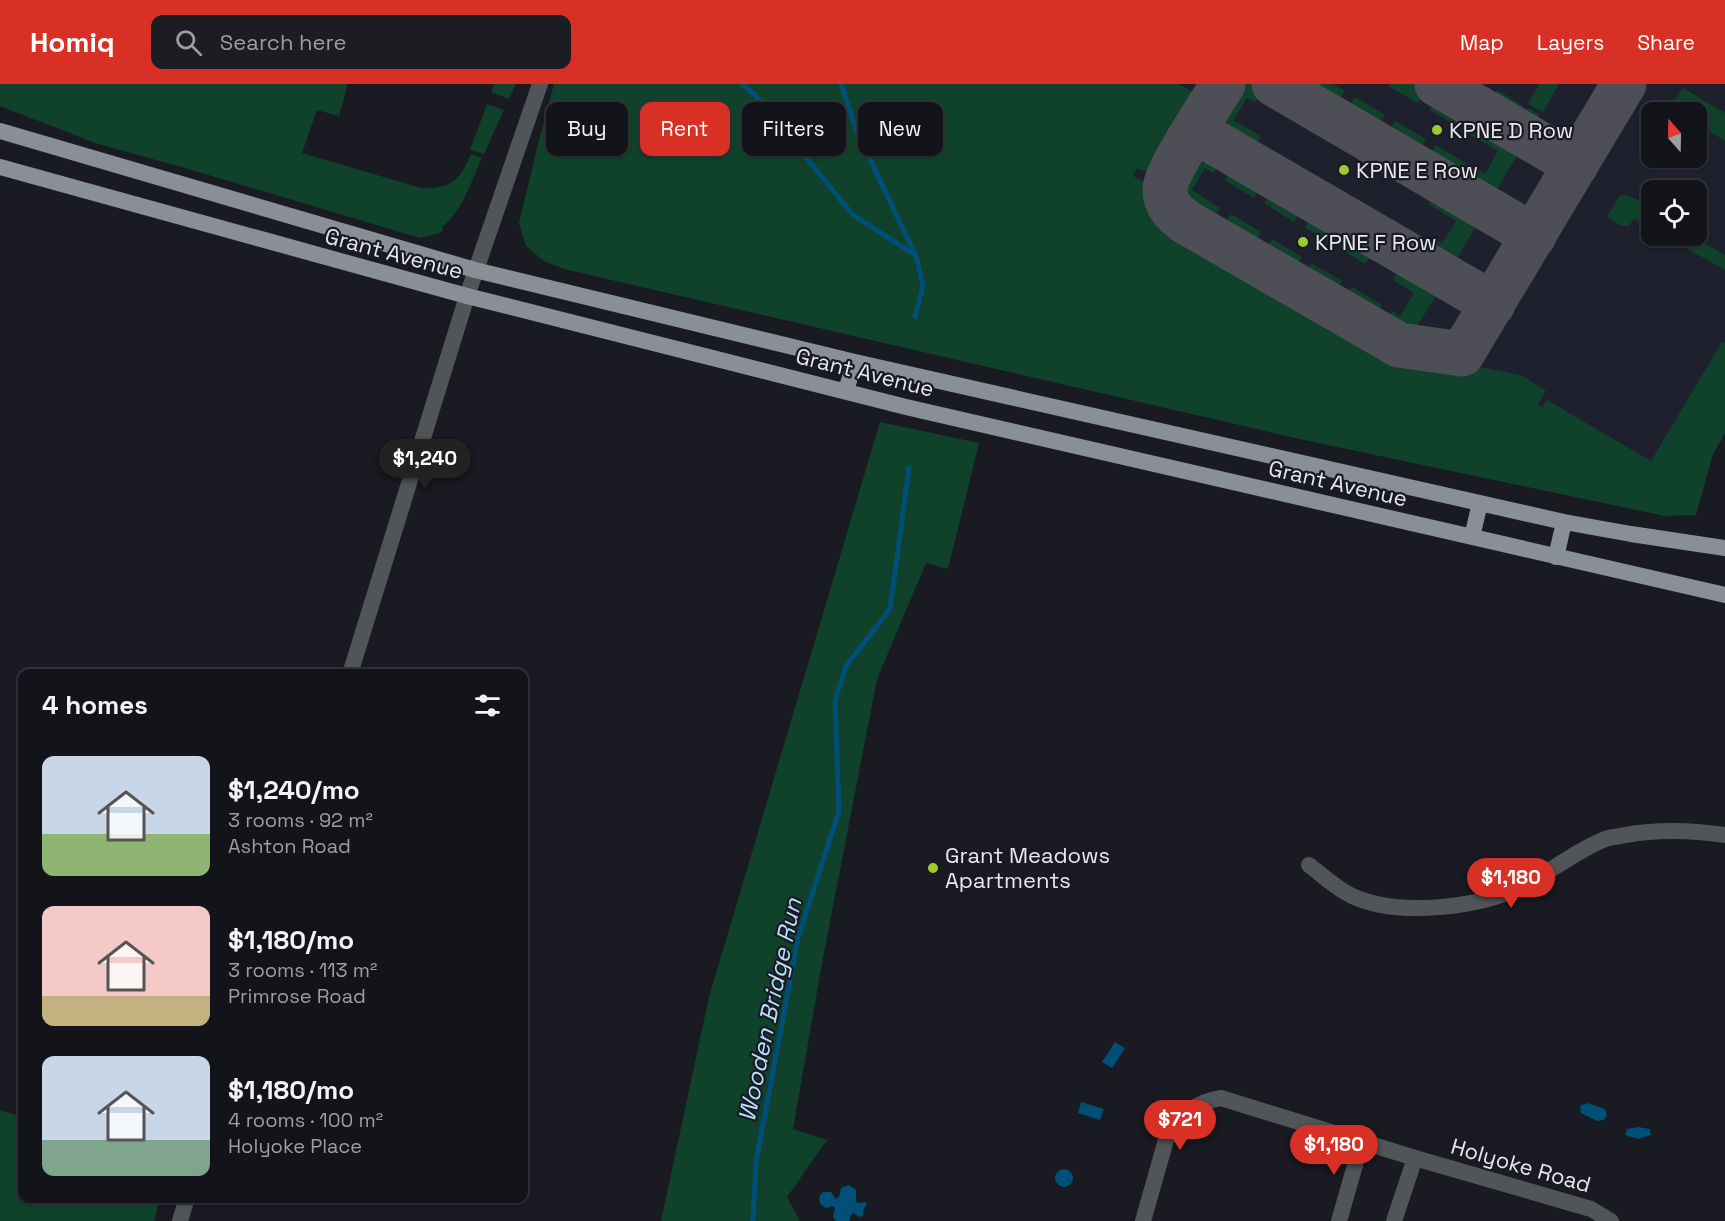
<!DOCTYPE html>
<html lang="en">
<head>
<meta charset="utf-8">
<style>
	:root { --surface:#13141a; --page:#1c1d23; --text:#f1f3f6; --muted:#9d9ea2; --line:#323339; --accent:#d93025 }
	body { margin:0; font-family:"Space Grotesk",sans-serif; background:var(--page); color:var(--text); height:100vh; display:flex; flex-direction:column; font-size:22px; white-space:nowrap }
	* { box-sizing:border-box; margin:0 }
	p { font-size:20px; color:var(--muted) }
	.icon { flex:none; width:33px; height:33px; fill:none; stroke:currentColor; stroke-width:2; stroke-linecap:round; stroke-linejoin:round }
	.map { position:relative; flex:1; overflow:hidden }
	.panel { position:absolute; left:18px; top:585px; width:510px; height:534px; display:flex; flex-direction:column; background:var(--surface); border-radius:12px; box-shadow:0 2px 4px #0004,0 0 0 2px var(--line) }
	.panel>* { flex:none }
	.guide { position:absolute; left:546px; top:18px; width:570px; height:54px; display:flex; gap:12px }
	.needle { width:39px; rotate:340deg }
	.controls { position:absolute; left:1641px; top:18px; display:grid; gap:12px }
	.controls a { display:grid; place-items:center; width:66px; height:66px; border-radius:12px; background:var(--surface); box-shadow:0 2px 4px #0004,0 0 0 2px var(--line); font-size:30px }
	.price { position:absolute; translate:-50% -51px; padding:0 14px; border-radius:21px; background:var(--accent); color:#fff; font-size:20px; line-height:39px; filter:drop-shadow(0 2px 3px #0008) }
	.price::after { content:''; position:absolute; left:50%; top:36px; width:18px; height:14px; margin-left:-9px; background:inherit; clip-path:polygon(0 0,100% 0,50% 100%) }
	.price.on { background:#222; color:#fff }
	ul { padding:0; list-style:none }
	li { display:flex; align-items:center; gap:18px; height:150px; padding:0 24px }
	li span { display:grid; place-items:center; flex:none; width:168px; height:120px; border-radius:12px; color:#555 }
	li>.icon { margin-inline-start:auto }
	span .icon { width:72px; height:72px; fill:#fffc; stroke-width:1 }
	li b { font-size:26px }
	h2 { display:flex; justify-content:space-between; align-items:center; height:72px; padding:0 24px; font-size:26px }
	.pill { padding:0 21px; border-radius:12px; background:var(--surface); box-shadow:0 2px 4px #0004,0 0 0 2px var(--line); font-size:21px; line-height:54px }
	.pill.on { background:var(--accent); color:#fff }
	header { display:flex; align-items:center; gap:36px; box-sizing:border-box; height:84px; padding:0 30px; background:var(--accent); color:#fff }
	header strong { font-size:28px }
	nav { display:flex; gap:33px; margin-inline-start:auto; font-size:21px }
	.search { width:420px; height:54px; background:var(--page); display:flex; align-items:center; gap:15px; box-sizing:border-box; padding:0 21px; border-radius:12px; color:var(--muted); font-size:22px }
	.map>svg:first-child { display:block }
</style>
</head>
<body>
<header>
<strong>Homiq</strong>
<div class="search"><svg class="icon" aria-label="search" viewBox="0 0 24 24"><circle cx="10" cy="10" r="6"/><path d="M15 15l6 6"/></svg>Search here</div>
<nav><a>Map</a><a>Layers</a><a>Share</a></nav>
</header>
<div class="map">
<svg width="1725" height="1137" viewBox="0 0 1725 1137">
	<rect width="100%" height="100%" fill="#191a22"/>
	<!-- built -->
	<path fill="#1e202e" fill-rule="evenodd" d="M579,0h1146v336l-60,96 -282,-60zM1652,28h44v46h-44zM1652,106h44v46h-44z"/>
	<!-- green -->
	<path fill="#10422b" d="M0,0h348l-9,32 -22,-6 -15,43 119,35c29,2 40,-9 50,-34l11,4c-11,23 -19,52 -40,69l1,3 -3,3 -20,5 -235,-70 -87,-24 -98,-38z
		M494,0h22l-7,15 -18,-7z
		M554,0h625l22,13 -44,79 -20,-8 -4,8 20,10 3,18 9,15 190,113 40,19 126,24 25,16 -8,14 5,2 4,-7 104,61 71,-119 3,1v90l-12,21 -17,61 -31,1 -361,-76 -740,-171 -20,-8 -18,-15 -7,-23 21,-87z
		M1233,0h26l3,9 -7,9 -8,-4 -14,22 28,16 -8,12 -3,1 -30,-16 -5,-11 1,-11z
		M1308,0h25l12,7 -7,10 -9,1 -18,-12z
		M1389,0h31l6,7 -8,12 -30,-17z
		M1539,0h20l-16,28 -15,-8z
		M1683,4l42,25v28l-28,-18 -1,-11h-18l-8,-4z
		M1497,6l25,15 2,3 7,1 9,7c-16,11 -34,1 -46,-12v-10z
		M1355,13l30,18 -5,9 -9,3 -16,-9 -6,-11z
		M1441,13c10,3 19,8 24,18l-6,12 -29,-17 4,-7z
		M487,20l17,6 -20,44 -14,-4z
		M1395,37l31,18 -7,11 -7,1 -21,-13 -1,-10z
		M1483,38l34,20 3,8 -25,43 -6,3 -16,-9 -3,-7 6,-11 9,5 13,-23 -30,-18 9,-10z
		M1435,61l31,18 -6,9 -10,2 -16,-9 -4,-9z
		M1199,66l15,2 7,9 -8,12 -8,-5 -13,22 28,18 -7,11 -4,2c-6,-2 -11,-5 -17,-8 -25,-14 -21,-24 -8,-46 4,-7 7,-14 15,-17z
		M1234,84l10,2 15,11v8l-5,9 -30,-18z
		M1278,107l23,17 -7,14 -30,-19 8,-10z
		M1441,109l39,23 -2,7 -25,42 -6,3c-15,-9 -25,-11 -13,-29l8,4 14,-22 -28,-17 6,-9z
		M1625,111l14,5 12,12v16l-17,-10 -5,8h-8l-14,-9 12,-21z
		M1231,130l30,18 -7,12c-12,4 -26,-7 -30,-18z
		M1316,132c9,1 21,9 25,17l-7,12 -29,-17 6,-11z
		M1665,152h26l34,19v15z
		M1272,155l30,18 -6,8 -8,4 -21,-13 -2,-6z
		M1358,155l18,10 -11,15 -21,-13 6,-8z
		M1311,179l31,18c-2,4 -5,9 -10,11 -10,3 -25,-9 -27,-18z
		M1406,183l30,17 3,7 -25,40 -5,3 -19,-4 -4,-6 6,-13 8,5 14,-23 -21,-13 5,-8z
		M1352,203l30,18 -11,12 -23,-13 -2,-6z
		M880,338l99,21 -31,126 -22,-6 -49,116 -55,284 -29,166 34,11 -40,57 13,24h-139l48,-224z
		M0,1026l22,7v81l138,1 -6,22h-154z"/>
	<!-- water -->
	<path fill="#004f79" d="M1115,958l10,6 -13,20 -10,-6z
		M1081,1018l23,7 -4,11 -22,-7z
		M1587,1019l18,6 2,6 -3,5 -7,1 -16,-8 -1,-7z
		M1638,1043l12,2 1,6 -13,4 -13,-4 2,-6z
		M1055 1094a9 9 0 1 1 18 0a9 9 0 1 1-18 0Z
		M849,1101l7,5v12l4,1 6,-1 1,2 -4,6v6l-2,1 -9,-4 -3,8h-13l-3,-4 2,-9 -2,-2 -7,2c-6,-3 -8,-7 -6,-13l3,-3h8l5,7 3,-2 2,-9z"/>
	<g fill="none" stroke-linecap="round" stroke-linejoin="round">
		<!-- stream -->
		<path stroke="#004f79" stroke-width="5" d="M742,0l13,11 98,120 62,40
			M841,0l16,48 59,124 7,29 -8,32
			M753,1137l3,-59 42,-224 41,-127 -4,-111 11,-34 44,-57 19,-141"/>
		<!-- taxiway -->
		<path stroke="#4e4f56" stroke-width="45" d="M1223,0c-11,18 -59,90 -58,105 0,16 9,24 21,33l213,123 63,9 162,-270
			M1274,0l260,152
			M1437,0l139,81
			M1195,47l298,173"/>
		<!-- minor -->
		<path stroke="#515558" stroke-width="16" d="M350,590l117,-378 73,-212
			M1309,781c13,10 26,22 41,30 47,23 131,13 177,-11 26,-14 49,-33 76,-44 6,-3 15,-3 22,-5 34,-6 66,-5 100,0
			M180,1137l7,-23
			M1143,1137l23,-81c11,-23 29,-38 55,-42l194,60 176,51 20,12
			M1339,1137l23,-80
			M1394,1137l21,-63"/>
		<!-- primary -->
		<path stroke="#888f97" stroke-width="16" d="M0,47l475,139 380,92 709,160 67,12 94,14
			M0,83l467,129 439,111 819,188
			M846,306l9,-28
			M1472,453l8,-34
			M1556,473l8,-35"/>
	</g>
	<!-- markers -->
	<g fill="#9dca2f" stroke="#191a22" stroke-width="2">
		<circle cx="1437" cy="46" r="6"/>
		<circle cx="1344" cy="86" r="6"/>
		<circle cx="1303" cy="158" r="6"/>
		<circle cx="933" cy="784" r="6"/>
	</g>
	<g text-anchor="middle" stroke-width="4.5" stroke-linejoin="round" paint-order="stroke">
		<!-- poi labels -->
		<g font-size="22" fill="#e7e8ee" stroke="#191a22" text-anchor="start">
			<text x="1449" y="54">KPNE D Row</text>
			<text x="1356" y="94">KPNE E Row</text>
			<text x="1315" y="166">KPNE F Row</text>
			<text x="945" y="779">Grant Meadows<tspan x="945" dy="25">Apartments</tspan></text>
		</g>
		<!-- street labels -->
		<g font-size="22" fill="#e7e8ee" stroke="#191a22">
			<text transform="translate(394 169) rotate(15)" y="8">Grant Avenue</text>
			<text transform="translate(865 288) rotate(14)" y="8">Grant Avenue</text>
			<text transform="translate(1338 399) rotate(13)" y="8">Grant Avenue</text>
			<text transform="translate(1521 1081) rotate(16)" y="8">Holyoke Road</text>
		</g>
		<!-- water labels -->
		<g font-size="24" font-style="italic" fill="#b7dffe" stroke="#191a22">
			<text transform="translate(770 926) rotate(-78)" y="8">Wooden Bridge Run</text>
		</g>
	</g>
</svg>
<div class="controls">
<a><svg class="needle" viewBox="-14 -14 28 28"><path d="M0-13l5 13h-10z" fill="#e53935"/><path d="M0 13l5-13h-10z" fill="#9d9ea2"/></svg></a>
<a><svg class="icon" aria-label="locate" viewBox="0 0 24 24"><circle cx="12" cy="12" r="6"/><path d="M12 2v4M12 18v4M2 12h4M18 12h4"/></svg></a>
</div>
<b class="price on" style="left:425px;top:406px">$1,240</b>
<b class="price" style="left:1511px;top:825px">$1,180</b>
<b class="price" style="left:1180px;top:1067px">$721</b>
<b class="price" style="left:1334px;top:1092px">$1,180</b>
<div class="guide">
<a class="pill">Buy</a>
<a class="pill on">Rent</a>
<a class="pill">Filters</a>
<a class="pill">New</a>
</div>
<section class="panel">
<h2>4 homes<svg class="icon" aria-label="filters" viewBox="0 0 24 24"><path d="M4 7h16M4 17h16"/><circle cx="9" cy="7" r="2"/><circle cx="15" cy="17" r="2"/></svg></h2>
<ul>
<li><span style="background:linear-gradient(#c9d6e8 65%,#8fb573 0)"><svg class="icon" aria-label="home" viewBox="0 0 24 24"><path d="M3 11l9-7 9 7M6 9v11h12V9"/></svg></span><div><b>$1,240/mo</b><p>3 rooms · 92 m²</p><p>Ashton Road</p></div></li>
<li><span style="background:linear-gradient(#f6c9c9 75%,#c2b280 0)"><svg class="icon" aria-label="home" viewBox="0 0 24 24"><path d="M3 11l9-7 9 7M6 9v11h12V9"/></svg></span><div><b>$1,180/mo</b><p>3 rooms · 113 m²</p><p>Primrose Road</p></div></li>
<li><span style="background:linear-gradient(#c9d6e8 70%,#7fa58c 0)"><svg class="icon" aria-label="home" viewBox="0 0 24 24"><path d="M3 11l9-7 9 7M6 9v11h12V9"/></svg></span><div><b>$1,180/mo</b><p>4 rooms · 100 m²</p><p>Holyoke Place</p></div></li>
</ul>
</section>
</div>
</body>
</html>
